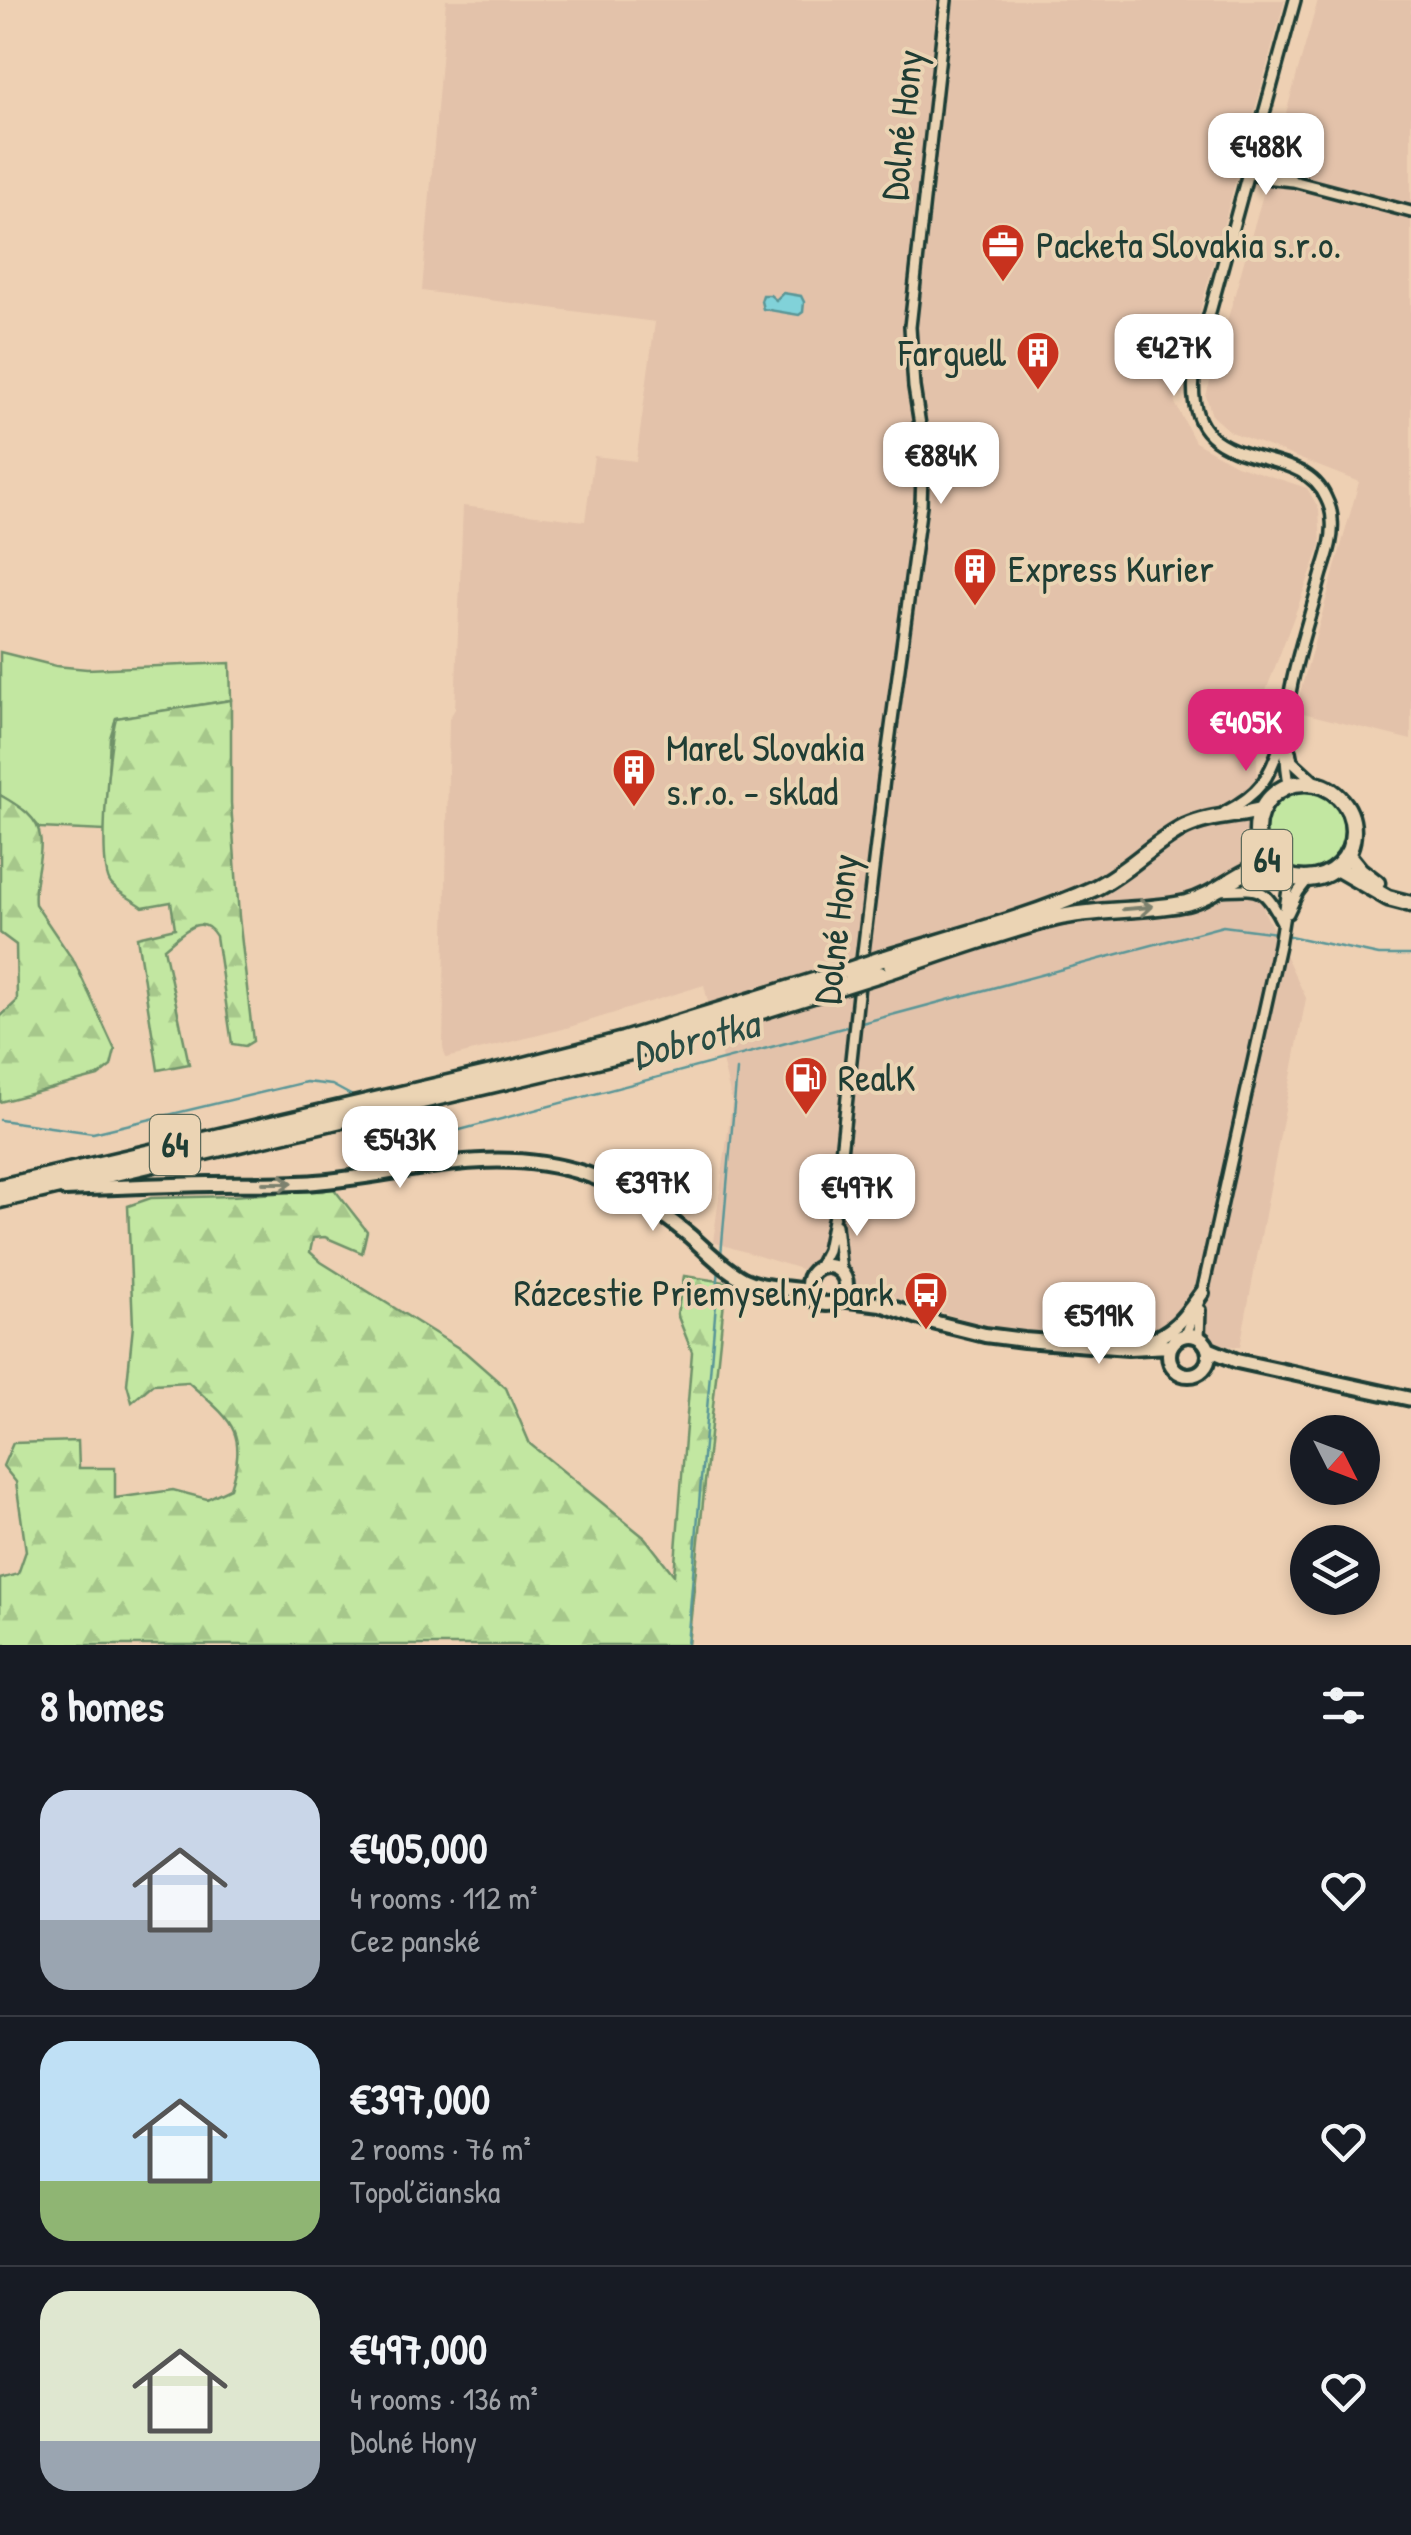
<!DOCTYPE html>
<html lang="en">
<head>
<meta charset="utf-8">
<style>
	:root { --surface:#171b24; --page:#20242c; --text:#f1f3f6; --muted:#9ea1a6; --line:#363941; --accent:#db2777 }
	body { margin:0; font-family:"Patrick Hand",sans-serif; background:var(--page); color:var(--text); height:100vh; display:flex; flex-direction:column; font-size:38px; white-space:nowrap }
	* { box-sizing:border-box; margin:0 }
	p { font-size:32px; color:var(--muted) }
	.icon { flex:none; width:55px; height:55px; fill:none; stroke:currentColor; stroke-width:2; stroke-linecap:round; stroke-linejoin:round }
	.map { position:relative; height:1645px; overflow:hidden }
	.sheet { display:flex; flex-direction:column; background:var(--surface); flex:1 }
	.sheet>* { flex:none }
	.needle { width:65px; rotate:132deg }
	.tools { position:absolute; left:1290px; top:1415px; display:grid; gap:20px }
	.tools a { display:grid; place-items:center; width:90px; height:90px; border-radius:50%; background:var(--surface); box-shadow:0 5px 15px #0003; font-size:50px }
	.price { position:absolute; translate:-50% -85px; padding:0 22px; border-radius:20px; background:#fff; color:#222; font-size:32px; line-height:65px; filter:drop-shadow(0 2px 5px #0008) }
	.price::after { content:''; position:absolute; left:50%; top:60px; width:30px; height:22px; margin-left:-15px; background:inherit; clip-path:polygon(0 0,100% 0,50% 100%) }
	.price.current { background:var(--accent); color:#fff }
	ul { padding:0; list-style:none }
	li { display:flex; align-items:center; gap:30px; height:250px; padding:0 40px }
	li+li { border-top:2px solid var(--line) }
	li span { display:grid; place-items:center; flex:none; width:280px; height:200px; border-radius:30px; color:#555 }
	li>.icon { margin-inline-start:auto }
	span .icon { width:120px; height:120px; fill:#fffc; stroke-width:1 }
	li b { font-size:42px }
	h2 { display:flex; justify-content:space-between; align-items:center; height:120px; padding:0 40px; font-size:42px }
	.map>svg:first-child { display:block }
</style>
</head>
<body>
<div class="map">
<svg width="1411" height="1645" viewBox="0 0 1411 1645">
	<defs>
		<pattern id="forest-firs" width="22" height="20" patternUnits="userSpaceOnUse" patternTransform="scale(2.5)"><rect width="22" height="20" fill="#c2e7a1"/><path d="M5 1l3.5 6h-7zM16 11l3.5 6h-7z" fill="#a6c78b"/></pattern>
	</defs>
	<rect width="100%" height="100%" fill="#eed0b3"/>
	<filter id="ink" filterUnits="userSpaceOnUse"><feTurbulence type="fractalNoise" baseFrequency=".01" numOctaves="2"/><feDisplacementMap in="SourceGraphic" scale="20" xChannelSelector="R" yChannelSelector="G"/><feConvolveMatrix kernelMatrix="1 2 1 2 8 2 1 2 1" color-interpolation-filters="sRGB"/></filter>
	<g filter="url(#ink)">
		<!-- built -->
		<path fill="#e3c2aa" d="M446,0h839l-110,403 20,39 41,23 71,23 12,21 2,36 -66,175 9,191 42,87 -66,349 -250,-20 -277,-85 19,-140 -28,-117 -141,44 -117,29 -3,-11 6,-328 6,-10 8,-203 122,15 9,-65 42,5 19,-139 -233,-31z
			M1318,0h93v740l-116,-29 64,-229 -130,-51 -17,-15 -6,-20z"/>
		<!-- grass -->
		<path fill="#c2e7a1" stroke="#70926a" stroke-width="2.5" d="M0,652l56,14 31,3 143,-6 1,37 -115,18 -6,20 -5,93 -65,-3 -14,-16 -26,-17z
			M1262 831a42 42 0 1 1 84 0a42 42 0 1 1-84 0Z"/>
		<!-- forest -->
		<path fill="url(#forest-firs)" stroke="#70926a" stroke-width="2.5" d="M231,700v103l8,114 14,124 -8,5 -13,-2 -16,-108c-15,-26 -35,-1 -52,12l25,116 -31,6 -21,-133 38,-9 -4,-26 -28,5c-9,-7 -25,-14 -32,-23 -14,-17 -2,-142 5,-166z
			M0,795c9,5 19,11 27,18 28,25 4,58 8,91l40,59 40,87 -4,16 -13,10 -98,26v-85l17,-16 -1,-56 -16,-12z
			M334,1189l33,42 -5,22 -37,-16 -12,1 -3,14 11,10 144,90 41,36 24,56 115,94 29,37 18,-223 -15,-38 7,-38 42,6 -38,363h-688v-66l18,-5 8,-23 -10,-69 -13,-16 10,-23 65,-2 1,27h36v30l58,-8 34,9 23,-11c19,-59 0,-68 -42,-106l-35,2 -21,18 -5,-18 6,-58 -5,-120 23,-8 81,-2z"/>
		<!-- water -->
		<path fill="#81d2d9" stroke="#5a9697" stroke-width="2.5" d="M783,293l18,3 3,6 -1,10 -4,3 -36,-6 -2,-8 2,-6h7l6,5z"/>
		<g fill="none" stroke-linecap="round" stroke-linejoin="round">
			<!-- stream -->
			<path stroke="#5a9697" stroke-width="2.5" d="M1285,935l94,20h32
				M858,1024l365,-98 54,7
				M387,1114c18,10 34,18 54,21l409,-109
				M0,1120l93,13 213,-51 26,3 26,14
				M721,1255l16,-185
				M687,1645l32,-377"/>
			<defs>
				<path id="street" d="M1251,164l17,2 23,13
					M1249,173l15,5 29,3 118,31
					M1290,751l2,10 24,22
					M1289,785c-5,-31 -5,-62 1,-92 7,-40 21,-80 32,-120 5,-16 12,-35 10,-53 0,-6 -3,-16 -6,-22 -27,-63 -148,-13 -131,-131l100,-367
					M1225,812c38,-20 42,-33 57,-71
					M1220,890c40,-2 43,-5 62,32
					M1288,913l10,-21 10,-13
					M836,1225l5,47
					M818,1268l9,-18 8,-40 24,-225 25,-206 37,-274 2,-61 -9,-57 -4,-60 36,-327
					M1186,1335l16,-42 77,-348 9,-55v-14
					M1199,1337l1,-27"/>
				<path id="secondary" d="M65,1189c48,-2 96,-4 144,-5 36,-1 71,1 107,-2 93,-8 176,-39 270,-8 39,13 73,36 104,62 17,15 33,32 53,43 22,11 44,7 67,13
					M808 1285a19 19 0 1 1 38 0a19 19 0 1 1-38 0Z
					M840,1299l41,5 52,18 52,13 39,5 104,8 43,-2
					M1169 1355a20 20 0 1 1 40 0a20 20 0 1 1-40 0Z
					M1145,1343c30,-11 39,-25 57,-50
					M1208,1349l29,12 174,38"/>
				<path id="primary" d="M1257 831a48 48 0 1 1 96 0a48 48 0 1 1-96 0Z
					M1347,854l13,16 17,13
					M1336,868l52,30 23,6
					M882,959c71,-22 146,-40 213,-71 33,-16 58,-45 90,-61 23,-11 51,-11 76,-17
					M880,974c58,-19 117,-41 176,-56 43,-10 88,-6 130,-15 32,-8 52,-33 83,-39
					M0,1187l513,-119 110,-28 223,-69
					M0,1200l627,-147 218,-68"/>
			</defs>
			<!-- street casing -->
			<use href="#street" stroke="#1f3d34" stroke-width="16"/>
			<!-- secondary casing -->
			<use href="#secondary" stroke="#1f3d34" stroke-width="20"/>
			<!-- primary casing -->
			<use href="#primary" stroke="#1f3d34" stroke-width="21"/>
			<!-- street -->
			<use href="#street" stroke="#ebd4b4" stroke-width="9"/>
			<!-- secondary -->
			<use href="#secondary" stroke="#ebd4b4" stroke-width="12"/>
			<!-- primary -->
			<use href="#primary" stroke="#ebd4b4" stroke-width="14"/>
			<defs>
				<path id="primary-bridge" d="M846,971l36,-12
					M845,985l35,-11"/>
			</defs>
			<!-- primary-bridge casing -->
			<use href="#primary-bridge" stroke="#1f3d34" stroke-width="21" stroke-linecap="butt"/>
			<!-- primary-bridge -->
			<use href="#primary-bridge" stroke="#ebd4b4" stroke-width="14"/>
		</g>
		<!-- one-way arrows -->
		<defs><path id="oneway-shaft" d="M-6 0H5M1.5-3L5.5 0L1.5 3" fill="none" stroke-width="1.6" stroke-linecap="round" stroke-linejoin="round" transform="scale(2.5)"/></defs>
		<g stroke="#7b816e">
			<use href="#oneway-shaft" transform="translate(1138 908) rotate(-5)"/>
			<use href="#oneway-shaft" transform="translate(278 1183)"/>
		</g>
	</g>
	<!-- icons -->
	<defs>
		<symbol id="office-pin" viewBox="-11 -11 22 30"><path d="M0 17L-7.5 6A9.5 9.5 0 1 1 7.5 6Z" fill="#c8321e" stroke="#ebd4b4"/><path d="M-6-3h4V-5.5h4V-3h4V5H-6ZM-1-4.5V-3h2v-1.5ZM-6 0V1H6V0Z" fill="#fff"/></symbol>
		<symbol id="building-pin" viewBox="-11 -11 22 30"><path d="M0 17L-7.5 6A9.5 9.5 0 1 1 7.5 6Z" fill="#c8321e" stroke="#ebd4b4"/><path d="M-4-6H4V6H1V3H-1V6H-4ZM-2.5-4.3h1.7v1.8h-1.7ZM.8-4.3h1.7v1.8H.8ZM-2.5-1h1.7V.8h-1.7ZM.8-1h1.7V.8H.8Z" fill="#fff"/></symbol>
		<symbol id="fuel-pin" viewBox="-11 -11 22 30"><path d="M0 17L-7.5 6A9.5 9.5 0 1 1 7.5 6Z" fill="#c8321e" stroke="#ebd4b4"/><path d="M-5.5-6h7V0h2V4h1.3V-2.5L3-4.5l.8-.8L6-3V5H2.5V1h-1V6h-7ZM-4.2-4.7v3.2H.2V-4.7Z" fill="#fff"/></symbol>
		<symbol id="bus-pin" viewBox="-11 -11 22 30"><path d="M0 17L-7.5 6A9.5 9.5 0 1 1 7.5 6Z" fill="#c8321e" stroke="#ebd4b4"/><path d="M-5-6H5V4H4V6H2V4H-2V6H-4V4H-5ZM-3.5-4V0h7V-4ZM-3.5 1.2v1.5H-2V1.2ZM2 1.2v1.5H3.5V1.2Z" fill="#fff"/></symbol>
	</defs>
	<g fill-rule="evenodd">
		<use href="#office-pin" x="978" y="220" width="50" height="68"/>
		<use href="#building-pin" x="1013" y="328" width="50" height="68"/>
		<use href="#building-pin" x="950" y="544" width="50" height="68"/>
		<use href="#building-pin" x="609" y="745" width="50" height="68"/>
		<use href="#fuel-pin" x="781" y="1053" width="50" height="68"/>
		<use href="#bus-pin" x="901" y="1268" width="50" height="68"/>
	</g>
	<g text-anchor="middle" stroke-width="8" stroke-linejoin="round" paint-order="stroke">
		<!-- shield labels -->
		<g fill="#ebd4b4" stroke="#5c6a5a" stroke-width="2.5">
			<rect x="1242" y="830" width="50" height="60" rx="8"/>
			<rect x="150" y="1115" width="50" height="60" rx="8"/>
		</g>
		<g font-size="35" font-weight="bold" fill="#1f3d34">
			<text x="1267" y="872">64</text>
			<text x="175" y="1157">64</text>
		</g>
		<!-- street labels -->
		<g font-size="38" fill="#1f3d34" stroke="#ebd4b4">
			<text transform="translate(902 125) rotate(-84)" y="13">Dolné Hony</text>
			<text transform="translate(836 929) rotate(-83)" y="13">Dolné Hony</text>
		</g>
		<!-- poi labels -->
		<g font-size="38" fill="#1f3d34" stroke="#ebd4b4" text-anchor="start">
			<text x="1036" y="258">Packeta Slovakia s.r.o.</text>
			<text x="1006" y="366" text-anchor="end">Farguell</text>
			<text x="1008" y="582">Express Kurier</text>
			<text x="666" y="761">Marel Slovakia<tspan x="666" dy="44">s.r.o. - sklad</tspan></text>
			<text x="838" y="1091">RealK</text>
			<text x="894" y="1306" text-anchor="end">Rázcestie Priemyselný park</text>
		</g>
		<!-- water labels -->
		<g font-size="40" font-style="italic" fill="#294c44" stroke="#ebd4b4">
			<text transform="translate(695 1039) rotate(-15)" y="14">Dobrotka</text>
		</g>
	</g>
</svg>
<div class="tools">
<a><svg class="needle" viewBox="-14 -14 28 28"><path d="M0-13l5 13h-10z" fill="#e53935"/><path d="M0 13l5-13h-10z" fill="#9ea1a6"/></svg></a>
<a><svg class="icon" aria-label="layers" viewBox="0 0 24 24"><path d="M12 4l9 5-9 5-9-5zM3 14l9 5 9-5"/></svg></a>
</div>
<b class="price" style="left:1266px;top:198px">€488K</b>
<b class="price" style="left:1174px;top:399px">€427K</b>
<b class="price" style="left:941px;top:507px">€884K</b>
<b class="price current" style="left:1246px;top:774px">€405K</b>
<b class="price" style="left:400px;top:1191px">€543K</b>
<b class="price" style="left:653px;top:1234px">€397K</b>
<b class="price" style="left:857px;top:1239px">€497K</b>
<b class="price" style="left:1099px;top:1367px">€519K</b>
</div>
<section class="sheet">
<h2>8 homes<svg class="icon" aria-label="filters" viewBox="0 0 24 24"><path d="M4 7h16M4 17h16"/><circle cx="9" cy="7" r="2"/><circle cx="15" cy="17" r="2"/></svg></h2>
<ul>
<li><span style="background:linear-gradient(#c9d6e8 65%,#9aa5b1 0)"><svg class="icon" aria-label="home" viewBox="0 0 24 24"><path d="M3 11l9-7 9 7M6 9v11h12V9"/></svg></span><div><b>€405,000</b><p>4 rooms · 112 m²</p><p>Cez panské</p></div><svg class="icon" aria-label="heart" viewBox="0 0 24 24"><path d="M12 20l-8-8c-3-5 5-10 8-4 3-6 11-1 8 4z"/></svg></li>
<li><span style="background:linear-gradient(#bfe0f5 70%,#8fb573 0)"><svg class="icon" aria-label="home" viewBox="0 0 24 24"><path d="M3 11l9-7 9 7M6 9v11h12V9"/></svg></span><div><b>€397,000</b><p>2 rooms · 76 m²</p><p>Topoľčianska</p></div><svg class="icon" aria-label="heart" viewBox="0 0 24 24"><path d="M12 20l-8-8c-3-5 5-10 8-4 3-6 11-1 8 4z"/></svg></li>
<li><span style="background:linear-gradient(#dfe7d0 75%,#9aa5b1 0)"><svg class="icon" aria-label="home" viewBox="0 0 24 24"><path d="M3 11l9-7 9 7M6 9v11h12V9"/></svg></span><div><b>€497,000</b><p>4 rooms · 136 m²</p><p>Dolné Hony</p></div><svg class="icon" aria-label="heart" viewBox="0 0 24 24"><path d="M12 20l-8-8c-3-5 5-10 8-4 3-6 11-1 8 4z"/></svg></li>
</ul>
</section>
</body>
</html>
